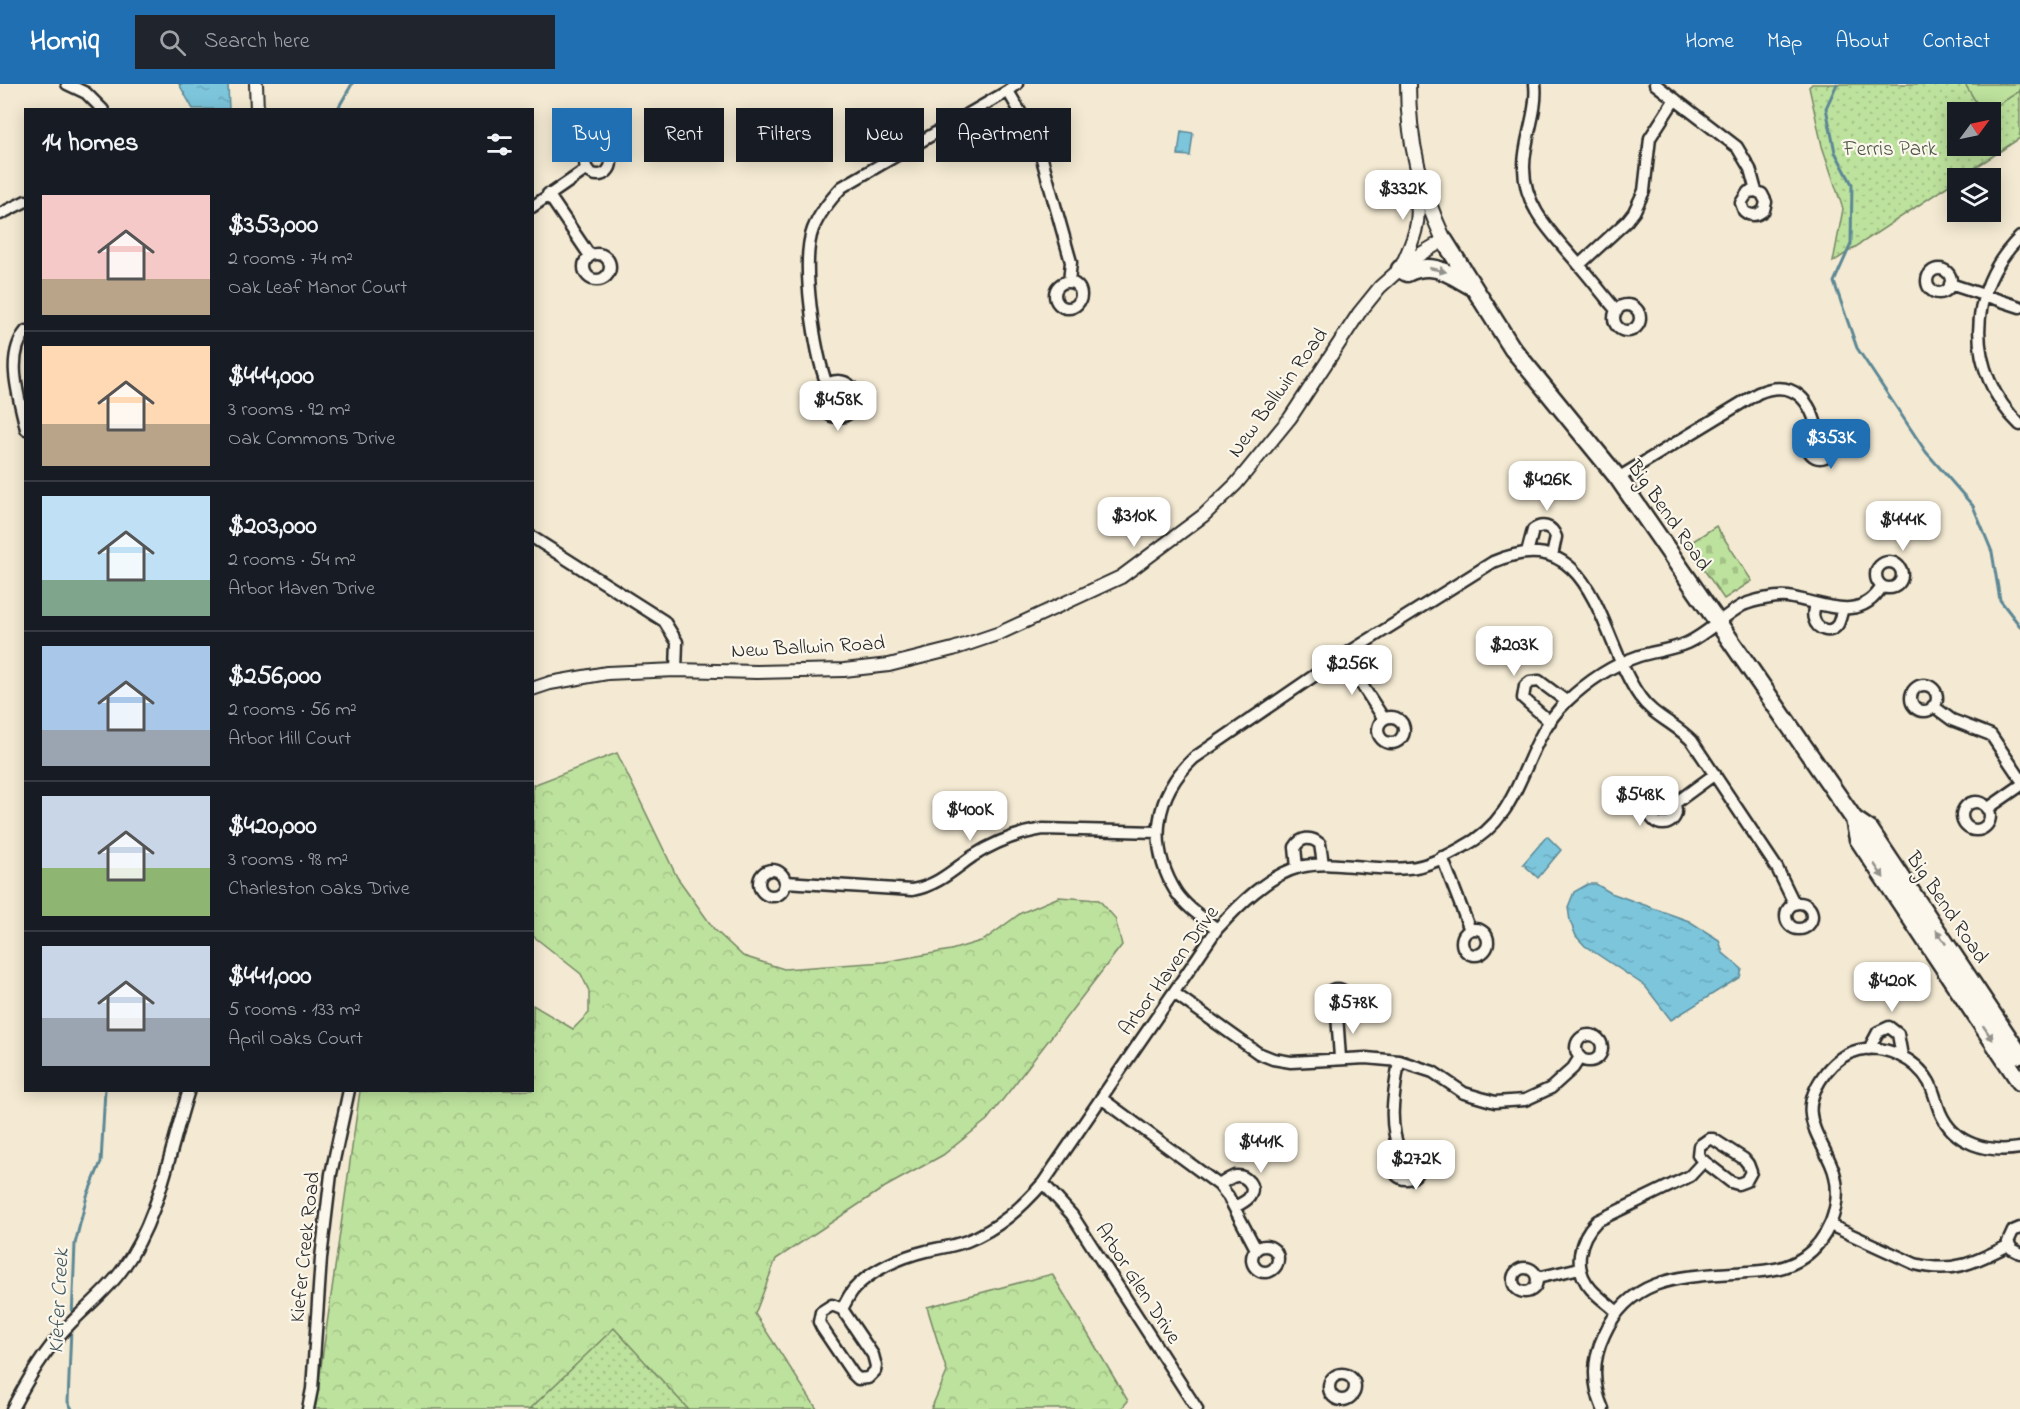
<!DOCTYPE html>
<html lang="en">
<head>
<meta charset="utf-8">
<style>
	:root { --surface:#171b24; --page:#20242c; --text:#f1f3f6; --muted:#9ea1a6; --line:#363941; --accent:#1f6fb2 }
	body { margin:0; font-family:"Indie Flower",sans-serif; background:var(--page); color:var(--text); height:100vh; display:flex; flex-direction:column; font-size:22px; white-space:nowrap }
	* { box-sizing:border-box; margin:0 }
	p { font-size:20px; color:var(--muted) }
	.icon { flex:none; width:33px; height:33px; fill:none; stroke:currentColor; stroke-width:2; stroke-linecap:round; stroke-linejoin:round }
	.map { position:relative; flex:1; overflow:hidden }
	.panel { position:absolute; left:24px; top:24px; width:510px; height:984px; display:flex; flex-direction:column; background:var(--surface); border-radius:0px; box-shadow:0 3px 15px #0003 }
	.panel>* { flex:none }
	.guide { position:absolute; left:552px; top:24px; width:570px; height:54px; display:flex; gap:12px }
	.needle { width:39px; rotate:57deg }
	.fabs { position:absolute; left:1947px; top:18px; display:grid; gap:12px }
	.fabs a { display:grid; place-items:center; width:54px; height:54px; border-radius:0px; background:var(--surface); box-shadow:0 3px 15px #0003; font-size:30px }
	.price { position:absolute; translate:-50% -51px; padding:0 14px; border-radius:12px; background:#fff; color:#222; font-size:20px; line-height:39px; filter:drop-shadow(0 2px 3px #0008) }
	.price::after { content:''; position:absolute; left:50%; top:36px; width:18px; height:14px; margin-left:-9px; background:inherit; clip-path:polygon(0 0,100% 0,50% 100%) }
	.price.selected { background:var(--accent); color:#fff }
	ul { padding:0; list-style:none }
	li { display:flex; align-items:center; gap:18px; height:150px; padding:0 18px }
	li+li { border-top:2px solid var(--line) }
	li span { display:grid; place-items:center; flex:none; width:168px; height:120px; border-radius:0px; color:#555 }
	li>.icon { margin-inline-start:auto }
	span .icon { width:72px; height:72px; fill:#fffc; stroke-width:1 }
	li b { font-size:26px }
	h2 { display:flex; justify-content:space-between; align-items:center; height:72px; padding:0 18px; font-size:26px }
	.pill { padding:0 21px; border-radius:0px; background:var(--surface); box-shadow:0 3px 15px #0003; font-size:21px; line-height:54px }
	.pill.selected { background:var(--accent); color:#fff }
	header { display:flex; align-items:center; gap:36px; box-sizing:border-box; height:84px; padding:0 30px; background:var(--accent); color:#fff }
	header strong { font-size:28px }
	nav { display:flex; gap:33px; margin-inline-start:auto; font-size:21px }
	.search { width:420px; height:54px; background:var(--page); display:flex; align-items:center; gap:15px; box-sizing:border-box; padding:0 21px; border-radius:0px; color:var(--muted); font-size:22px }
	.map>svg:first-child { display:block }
</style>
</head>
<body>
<header>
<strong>Homiq</strong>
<div class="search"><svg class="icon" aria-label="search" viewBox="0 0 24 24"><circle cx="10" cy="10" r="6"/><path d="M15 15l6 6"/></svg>Search here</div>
<nav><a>Home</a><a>Map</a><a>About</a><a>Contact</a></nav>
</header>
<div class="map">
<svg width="2020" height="1325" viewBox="0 0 2020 1325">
	<defs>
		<pattern id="forest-crowns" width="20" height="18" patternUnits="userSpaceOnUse" patternTransform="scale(1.5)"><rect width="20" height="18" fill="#bde29d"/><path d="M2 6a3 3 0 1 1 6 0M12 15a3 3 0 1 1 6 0" fill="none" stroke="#a3c287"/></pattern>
		<pattern id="cemetery-stones" width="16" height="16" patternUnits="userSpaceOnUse" patternTransform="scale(1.5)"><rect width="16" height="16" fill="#bde29d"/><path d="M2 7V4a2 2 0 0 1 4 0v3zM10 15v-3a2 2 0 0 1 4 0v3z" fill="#a3c287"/></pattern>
		<pattern id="park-dots" width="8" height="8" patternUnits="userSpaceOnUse" patternTransform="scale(1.5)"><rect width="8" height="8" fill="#bde29d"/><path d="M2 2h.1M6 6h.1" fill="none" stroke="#a3c287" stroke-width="1.8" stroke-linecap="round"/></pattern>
		<pattern id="water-ripples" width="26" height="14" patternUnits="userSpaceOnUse" patternTransform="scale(1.5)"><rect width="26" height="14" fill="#7bc5db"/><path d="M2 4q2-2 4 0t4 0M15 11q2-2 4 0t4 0" fill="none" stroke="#6aa9bc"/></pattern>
	</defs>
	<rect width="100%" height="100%" fill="#f4ead3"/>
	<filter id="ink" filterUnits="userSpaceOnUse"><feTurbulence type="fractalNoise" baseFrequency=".0167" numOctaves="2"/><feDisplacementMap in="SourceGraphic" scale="12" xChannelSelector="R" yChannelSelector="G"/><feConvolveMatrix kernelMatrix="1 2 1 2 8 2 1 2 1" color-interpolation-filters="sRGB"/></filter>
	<g filter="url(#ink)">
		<!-- forest -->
		<path fill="url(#forest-crowns)" stroke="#748664" stroke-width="1.5" d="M617,669l60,124 37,52 29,27 41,13 100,-7 67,-12 33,-10 37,-27 38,-16 40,3 16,18 7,27 -135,175 -44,35 -58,32 -109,72 -21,55 62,95h-502l45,-318 172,-1 1,-85 40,24 16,-16v-22l-8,-17 -48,-38v-151z
			M1052,1190l76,127 -7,8h-190l16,-37 -20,-65z"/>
		<!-- cemetery -->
		<path fill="url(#cemetery-stones)" stroke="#748664" stroke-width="1.5" d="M1716,442l36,55 -28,18 -37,-54z"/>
		<!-- park -->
		<path fill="url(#park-dots)" stroke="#748664" stroke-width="1.5" fill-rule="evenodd" d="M1812,0h208v54l-187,124 10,-53 -21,-63 -13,-59zM1958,28h32v34h-32z
			M614,1244l74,81h-158z"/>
		<!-- pitch -->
		<path fill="#bde29d" stroke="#748664" stroke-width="1.5" d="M1965,0h55v7l-34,21h-4z"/>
		<!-- water -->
		<path fill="url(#water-ripples)" stroke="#5b8795" stroke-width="1.5" d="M179,0h49l1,25h-36z
			M1181,47l12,2 -3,23 -12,-1z
			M1547,752l14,14 -23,28 -15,-14z
			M1588,800h8l15,9 78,28 30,19 4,13 19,16 -2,8 -69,43 -26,-34 -60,-40 -9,-10 -6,-15 -2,-14 6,-15z"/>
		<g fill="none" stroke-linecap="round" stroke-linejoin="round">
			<!-- stream -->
			<path stroke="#5b8795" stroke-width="3" d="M1837,0l-11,24 9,44 17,32 -1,60 -17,38 23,66 69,104 47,54 19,46 8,48 20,26
				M337,26l15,-26
				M72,1234l3,-74 12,-48 14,-34 4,-72
				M71,1244l-3,74 4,7"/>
			<defs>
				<path id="minor" d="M67,0l19,9 17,17
					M1535,0c3,28 -11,55 -11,82 -1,42 30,69 55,99 13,15 25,31 38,46
					M1655,0l82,63 13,22 6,22 6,3 4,8 -2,8c-7,6 -13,7 -20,1l-3,-8 7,-11 8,-1
					M1008,7l29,50 34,121 -2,20
					M585 78a13 13 0 1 1 26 0a13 13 0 1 1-26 0Z
					M548,110l42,62
					M532,123l55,-38
					M0,130l26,-13
					M2020,153c-54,53 -55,134 0,188
					M584 183a13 13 0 1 1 26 0a13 13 0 1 1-26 0Z
					M1579,181l48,-44 7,-9 10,-21 6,-53 25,-39
					M1927 197a12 12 0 1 1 24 0a12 12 0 1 1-24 0Z
					M1055 211a13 13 0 1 1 26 0a13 13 0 1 1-26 0Z
					M1950,200l70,23
					M1614 234a13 13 0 1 1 26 0a13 13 0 1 1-26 0Z
					M26,247c-22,27 -6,68 0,98
					M820 315a18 18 0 1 1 36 0a18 18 0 1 1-36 0Z
					M827,301c-12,-33 -27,-123 -14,-156 6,-15 17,-29 29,-42l166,-96 9,-7
					M1808 362a12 12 0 1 1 24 0a12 12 0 1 1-24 0Z
					M1618,394l140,-85c36,-15 54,8 60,41
					M532,453l132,84 13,21 -1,28
					M1527,469l6,-23c9,-7 19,-4 23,7l-4,19
					M1876 491a13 13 0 1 1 26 0a13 13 0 1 1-26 0Z
					M1815,520c-1,5 -3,10 -1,15 3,11 17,16 24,5 2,-4 3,-10 5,-15
					M1343,572l41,63
					M1911 614a13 13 0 1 1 26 0a13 13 0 1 1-26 0Z
					M1933,622l19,14 39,15 29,43
					M1378 646a13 13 0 1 1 26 0a13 13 0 1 1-26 0Z
					M1550,638l-27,-24 2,-12 5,-4 9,-1 27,20
					M1650 727a13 13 0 1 1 26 0a13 13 0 1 1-26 0Z
					M1962 732a14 14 0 1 1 28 0a14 14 0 1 1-28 0Z
					M1674,720l41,-30
					M1987,725l33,-23
					M1442,773l28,73
					M1297,784l-2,-21c6,-10 16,-11 25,-3l3,20
					M759 799a13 13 0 1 1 26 0a13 13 0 1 1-26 0Z
					M785,798l127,8c25,-4 41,-20 61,-34 22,-14 45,-23 70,-27l114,3
					M1786 832a13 13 0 1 1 26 0a13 13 0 1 1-26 0Z
					M1462 858a13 13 0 1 1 26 0a13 13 0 1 1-26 0Z
					M1217,845c-14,-11 -31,-22 -41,-37 -29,-47 -21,-98 18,-134l149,-102 150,-94c102,-44 106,78 147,135 13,19 36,27 52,44l85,127 17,35
					M1325 917a12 12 0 1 1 24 0a12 12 0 1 1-24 0Z
					M1174,909l84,60 15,6 18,3 75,-4 33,3 34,11 31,21 31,9 30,-2 26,-12 22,-20 7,-11
					M1337,930l3,44
					M1576 964a13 13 0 1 1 26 0a13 13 0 1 1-26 0Z
					M1869,965l9,-17 11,-5 9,7 4,22
					M1399,977c-5,34 -12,61 2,94
					M1101,1014l118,87 9,11 28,53
					M1709,1055h4l31,20 4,5 3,8 -5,9 -8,3 -7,-2 -30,-23 -3,-4 1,-9z
					M1393 1082a13 13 0 1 1 26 0a13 13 0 1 1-26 0Z
					M1043,1099l29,32 125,194
					M1219,1101c5,-3 11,-8 17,-9 10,-1 20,10 14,20 -2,5 -11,8 -15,11
					M1830,1141l85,39c39,10 60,-2 94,-19
					M2020,1144l-7,3 -5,11 4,7 8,4
					M1252 1175a13 13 0 1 1 26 0a13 13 0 1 1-26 0Z
					M1513 1196a12 12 0 1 1 24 0a12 12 0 1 1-24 0Z
					M1537,1194l43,-10
					M832,1221l10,4 31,46 3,11 -1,5 -7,7 -10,1 -5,-5 -31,-46 -3,-6 2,-10z
					M842,1225c4,-7 7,-14 12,-20 17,-19 47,-32 72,-38 14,-3 28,-5 41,-10 31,-12 54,-33 76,-58l174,-254c21,-23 51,-54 83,-62 36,-8 72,5 108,1 19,-1 39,-12 55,-21 65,-34 56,-100 103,-145 20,-19 46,-37 73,-46 16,-5 32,-6 48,-13 20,-9 36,-27 56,-38 12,-5 32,-9 45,-8 33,5 72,28 94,-11
					M1616,1227c-8,-7 -18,-14 -25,-22 -19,-21 -12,-50 6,-68l93,-45 14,-15
					M1329 1303a13 13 0 1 1 26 0a13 13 0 1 1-26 0Z
					M12,1325c16,-30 33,-59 56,-83 18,-19 39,-35 54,-56 38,-52 47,-119 67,-180
					M308,1325l4,-20 9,-131 10,-84 18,-84
					M1603,1325c-11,-25 -11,-49 1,-74 28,-63 85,-58 144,-63 20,-1 39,-3 56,-15 13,-9 21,-21 27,-35 7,-19 8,-40 0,-58 -16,-36 -34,-54 -5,-92 8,-10 20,-19 33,-22 26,-6 57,9 70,32 5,9 7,20 11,30 14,33 48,41 80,36"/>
				<path id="tertiary" d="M256,0l1,26
					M1402,181c10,-22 20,-43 14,-68l7,-9
					M532,605l18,-6 57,-10 69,-3 81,2 87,-2 45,-5 64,-16 47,-16 121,-56 83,-62 32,-31 54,-66 69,-105 21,-26 29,-26 35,-21"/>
				<path id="secondary" d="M1408,0c0,58 12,104 36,156"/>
				<path id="primary" d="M1444,156l68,108 106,130 236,341 16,11 150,225
					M1400,185l7,4c27,-13 43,2 66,14
					M1854,735l4,20 162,243"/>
			</defs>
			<!-- minor casing -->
			<use href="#minor" stroke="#2b2b2b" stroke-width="15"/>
			<!-- tertiary casing -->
			<use href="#tertiary" stroke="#2b2b2b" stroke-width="16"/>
			<!-- secondary casing -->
			<use href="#secondary" stroke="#2b2b2b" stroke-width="18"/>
			<!-- primary casing -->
			<use href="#primary" stroke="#2b2b2b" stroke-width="21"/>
			<!-- minor -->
			<use href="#minor" stroke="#fbf7ec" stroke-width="10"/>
			<!-- tertiary -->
			<use href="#tertiary" stroke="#fbf7ec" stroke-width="12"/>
			<!-- secondary -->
			<use href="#secondary" stroke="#fbf7ec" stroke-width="14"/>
			<!-- primary -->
			<use href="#primary" stroke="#fbf7ec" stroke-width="16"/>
		</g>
		<!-- one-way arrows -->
		<defs><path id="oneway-solid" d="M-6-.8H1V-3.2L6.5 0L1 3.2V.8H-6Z" transform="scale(1.5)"/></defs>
		<g fill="#93918c">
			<use href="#oneway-solid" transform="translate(1438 186) rotate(13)"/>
			<use href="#oneway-solid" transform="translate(1879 787) rotate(56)"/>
			<use href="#oneway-solid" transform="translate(1941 853) rotate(-124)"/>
			<use href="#oneway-solid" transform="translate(1988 949) rotate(56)"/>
		</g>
	</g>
	<g text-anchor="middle" stroke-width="4.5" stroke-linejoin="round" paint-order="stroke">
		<!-- park labels -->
		<g font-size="21" fill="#505948" stroke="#fbf7ec">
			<text x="1890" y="71">Ferris Park</text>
		</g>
		<!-- street labels -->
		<g font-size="21" fill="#2b2b2b" stroke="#fbf7ec">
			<text transform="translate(1277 308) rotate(-54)" y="7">New Ballwin Road</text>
			<text transform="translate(1670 431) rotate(55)" y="7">Big Bend Road</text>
			<text transform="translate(808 562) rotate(-3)" y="7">New Ballwin Road</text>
			<text transform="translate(1948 823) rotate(56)" y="7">Big Bend Road</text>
			<text transform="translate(1168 886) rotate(-54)" y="7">Arbor Haven Drive</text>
			<text transform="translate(304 1163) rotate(-84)" y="7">Kiefer Creek Road</text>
			<text transform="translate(1139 1199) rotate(57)" y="7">Arbor Glen Drive</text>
		</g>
		<!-- water labels -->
		<g font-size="22" font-style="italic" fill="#435960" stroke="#fbf7ec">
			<text transform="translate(57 1217) rotate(-87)" y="8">Kiefer Creek</text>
		</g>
	</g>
</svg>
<div class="fabs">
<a><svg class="needle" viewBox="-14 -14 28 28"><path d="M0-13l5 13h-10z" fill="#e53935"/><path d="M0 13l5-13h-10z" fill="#9ea1a6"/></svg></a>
<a><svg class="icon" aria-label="layers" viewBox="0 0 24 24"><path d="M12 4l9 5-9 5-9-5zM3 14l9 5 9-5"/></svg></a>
</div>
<b class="price" style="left:1403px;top:137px">$332K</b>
<b class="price" style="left:838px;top:348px">$458K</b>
<b class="price selected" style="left:1831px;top:386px">$353K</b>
<b class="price" style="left:1547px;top:428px">$426K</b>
<b class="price" style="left:1134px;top:464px">$310K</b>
<b class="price" style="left:1903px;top:468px">$444K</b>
<b class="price" style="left:1514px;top:593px">$203K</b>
<b class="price" style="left:1352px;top:612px">$256K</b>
<b class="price" style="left:1640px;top:743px">$548K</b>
<b class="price" style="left:970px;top:758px">$400K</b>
<b class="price" style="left:1892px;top:929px">$420K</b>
<b class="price" style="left:1353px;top:951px">$578K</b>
<b class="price" style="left:1261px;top:1090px">$441K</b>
<b class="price" style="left:1416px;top:1107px">$272K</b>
<div class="guide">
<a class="pill selected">Buy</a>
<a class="pill">Rent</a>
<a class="pill">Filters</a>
<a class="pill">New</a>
<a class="pill">Apartment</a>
</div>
<section class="panel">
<h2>14 homes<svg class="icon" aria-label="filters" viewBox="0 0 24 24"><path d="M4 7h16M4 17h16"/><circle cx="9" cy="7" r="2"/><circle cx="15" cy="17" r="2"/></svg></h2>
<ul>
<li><span style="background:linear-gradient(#f6c9c9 70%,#b9a48a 0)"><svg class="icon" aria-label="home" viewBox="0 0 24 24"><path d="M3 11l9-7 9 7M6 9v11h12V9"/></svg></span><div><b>$353,000</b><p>2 rooms · 74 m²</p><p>Oak Leaf Manor Court</p></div></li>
<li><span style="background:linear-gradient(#ffd9b3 65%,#b9a48a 0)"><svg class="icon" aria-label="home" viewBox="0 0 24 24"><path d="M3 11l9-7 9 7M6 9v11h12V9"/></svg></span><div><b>$444,000</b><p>3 rooms · 92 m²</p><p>Oak Commons Drive</p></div></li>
<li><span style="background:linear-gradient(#bfe0f5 70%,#7fa58c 0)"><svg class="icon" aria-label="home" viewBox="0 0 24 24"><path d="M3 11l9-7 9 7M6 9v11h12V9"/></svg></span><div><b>$203,000</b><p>2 rooms · 54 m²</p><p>Arbor Haven Drive</p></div></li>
<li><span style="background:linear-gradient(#a9c7e8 70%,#9aa5b1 0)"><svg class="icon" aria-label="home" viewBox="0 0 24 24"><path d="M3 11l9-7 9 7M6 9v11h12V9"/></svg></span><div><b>$256,000</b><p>2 rooms · 56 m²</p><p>Arbor Hill Court</p></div></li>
<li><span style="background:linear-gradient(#c9d6e8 60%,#8fb573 0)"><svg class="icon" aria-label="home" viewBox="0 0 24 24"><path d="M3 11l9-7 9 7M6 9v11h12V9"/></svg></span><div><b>$420,000</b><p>3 rooms · 98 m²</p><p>Charleston Oaks Drive</p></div></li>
<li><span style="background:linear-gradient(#c9d6e8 60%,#9aa5b1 0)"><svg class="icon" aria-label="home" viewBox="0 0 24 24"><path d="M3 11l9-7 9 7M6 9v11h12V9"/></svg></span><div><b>$441,000</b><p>5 rooms · 133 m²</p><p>April Oaks Court</p></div></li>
</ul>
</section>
</div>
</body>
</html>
